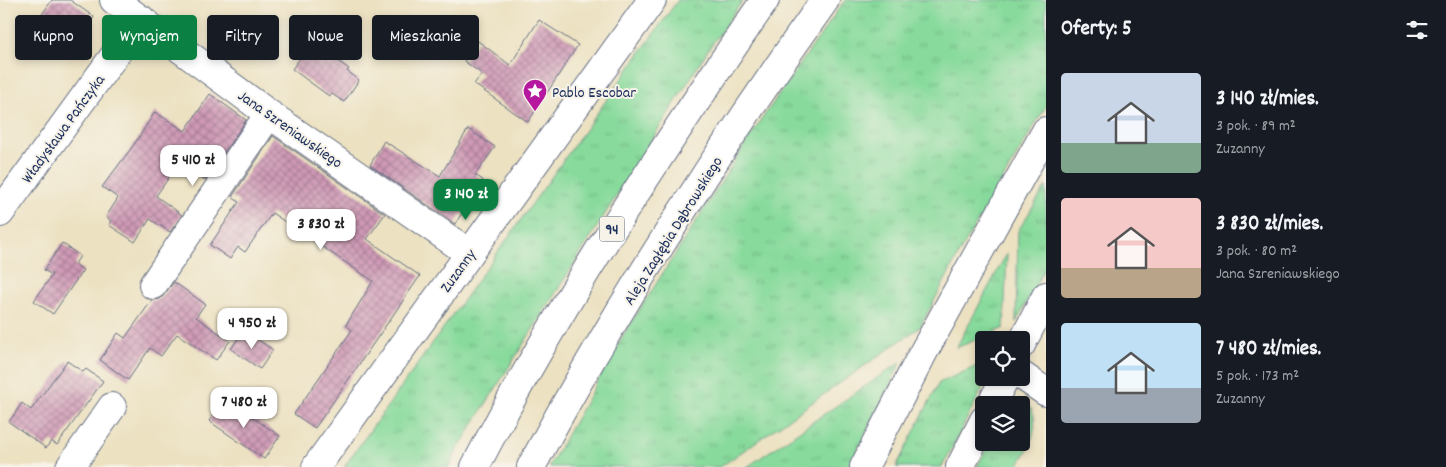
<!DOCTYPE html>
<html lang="pl">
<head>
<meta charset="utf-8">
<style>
	:root { --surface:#171b24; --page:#242831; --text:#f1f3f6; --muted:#9ea1a6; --accent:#0b8043 }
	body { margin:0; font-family:Dekko,sans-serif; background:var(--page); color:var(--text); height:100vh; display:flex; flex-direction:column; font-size:19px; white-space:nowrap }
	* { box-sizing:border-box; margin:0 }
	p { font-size:16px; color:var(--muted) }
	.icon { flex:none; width:28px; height:28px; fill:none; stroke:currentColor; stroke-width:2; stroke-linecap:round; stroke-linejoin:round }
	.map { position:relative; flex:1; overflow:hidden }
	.details { display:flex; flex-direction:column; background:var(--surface); width:400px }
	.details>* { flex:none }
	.top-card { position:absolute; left:15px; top:15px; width:475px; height:45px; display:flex; gap:10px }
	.tools { position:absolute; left:975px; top:331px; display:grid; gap:10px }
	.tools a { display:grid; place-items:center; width:55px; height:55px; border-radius:5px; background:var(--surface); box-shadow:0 2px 8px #0003; font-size:25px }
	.price { position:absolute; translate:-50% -42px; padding:0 11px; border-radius:10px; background:#fff; color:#222; font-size:16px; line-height:32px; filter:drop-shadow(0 1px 2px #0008) }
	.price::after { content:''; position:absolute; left:50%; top:30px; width:15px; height:11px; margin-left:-8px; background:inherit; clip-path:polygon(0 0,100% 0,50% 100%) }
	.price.active { background:var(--accent); color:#fff }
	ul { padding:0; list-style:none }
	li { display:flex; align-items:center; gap:15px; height:125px; padding:0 15px }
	li span { display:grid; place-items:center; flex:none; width:140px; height:100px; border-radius:5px; color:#555 }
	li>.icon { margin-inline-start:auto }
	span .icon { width:60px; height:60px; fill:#fffc; stroke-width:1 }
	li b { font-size:21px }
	h2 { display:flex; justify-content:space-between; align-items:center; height:60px; padding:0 15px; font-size:21px }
	.pill { padding:0 18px; border-radius:5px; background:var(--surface); box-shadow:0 2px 8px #0003; font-size:18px; line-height:45px }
	.pill.active { background:var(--accent); color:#fff }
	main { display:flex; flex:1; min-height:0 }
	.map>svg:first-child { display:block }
</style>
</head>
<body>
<main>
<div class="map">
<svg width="1046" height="467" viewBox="0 0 1046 467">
	<defs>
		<pattern id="grass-tufts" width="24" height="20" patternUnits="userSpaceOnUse" patternTransform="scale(1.25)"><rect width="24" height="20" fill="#87da9b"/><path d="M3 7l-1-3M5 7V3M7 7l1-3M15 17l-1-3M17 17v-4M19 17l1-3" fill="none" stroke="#74bb88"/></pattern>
		<pattern id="building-cross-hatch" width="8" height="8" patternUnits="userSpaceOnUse" patternTransform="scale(1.25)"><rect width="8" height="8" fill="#cf99b5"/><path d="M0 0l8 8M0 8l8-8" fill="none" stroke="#a77d96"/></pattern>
	</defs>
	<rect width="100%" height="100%" fill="#f7f3e8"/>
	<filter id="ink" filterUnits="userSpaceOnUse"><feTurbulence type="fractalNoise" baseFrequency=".02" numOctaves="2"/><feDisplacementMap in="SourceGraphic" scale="10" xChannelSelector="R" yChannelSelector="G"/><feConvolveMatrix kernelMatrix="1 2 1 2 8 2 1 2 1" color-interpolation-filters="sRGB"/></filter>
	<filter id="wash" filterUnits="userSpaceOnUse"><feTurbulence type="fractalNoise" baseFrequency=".0096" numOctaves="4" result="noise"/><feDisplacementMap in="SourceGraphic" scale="20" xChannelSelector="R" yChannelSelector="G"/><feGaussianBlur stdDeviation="1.12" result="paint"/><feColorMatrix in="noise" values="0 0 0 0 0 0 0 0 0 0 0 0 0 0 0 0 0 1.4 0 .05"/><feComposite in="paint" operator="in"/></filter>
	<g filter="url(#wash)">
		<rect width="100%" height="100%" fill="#ece1c1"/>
		<!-- grass -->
		<path fill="url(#grass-tufts)" stroke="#51847c" d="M678,0h65l-35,50 -251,400 -8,17h-105z
			M845,0h201v106l-85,144 -41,77 -200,140h-171l75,-133 133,-208z
			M1046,186v79l-30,57 2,-91z
			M1007,253l-3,75 -48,20z
			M901,362l-52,105h-102l133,-91z
			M984,363v15h4l-46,89h-46l43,-84z
			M1019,401c27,8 14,44 -2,66h-40l12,-24 32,-1v-37h-11z"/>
		<g id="blocks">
			<!-- building -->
			<path fill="url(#building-cross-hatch)" d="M52,0h18l24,17 -27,38 -36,-25z
				M539,20l39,25 -50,77 -54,-38 8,-10 -18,-13 14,-20 32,24z
				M312,42l37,27 -2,2 12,9 -15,22 -12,-8 -3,2 -37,-27z
				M210,94l36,26 -41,60 -26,-17 -23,33 26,19 -12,17 -20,-13 -15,23 -26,-17 2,-4 -5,-4 12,-19 -16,-11 31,-41 22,-34 30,19z
				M468,129l27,18 -20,28 8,5 -28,44 -85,-59 14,-24 56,35z
				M273,136l112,78 -18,25 53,37 -105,152 -21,-14 58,-84 -6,-5 27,-44 -101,-68 -27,39 -7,-5 -8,12 -20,-14 29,-43 -7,-5z
				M62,243l18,13 -5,8 8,6 -30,44 -19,-13 18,-26 -8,-5z
				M174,282l31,22 -9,13 34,24 -14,19 -39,-26 -16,22 -11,-8 -22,32 -28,-20 18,-27 7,5 27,-38 8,-1z
				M244,330l29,20 -13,19 -29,-20z
				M67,361l16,11 3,-3 17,12 -46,64 -6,-4 -5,7 -37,-26 13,-19 9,7z
				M224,398l56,38 -16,23 -55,-38z"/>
		</g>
	</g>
	<g filter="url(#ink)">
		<use href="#blocks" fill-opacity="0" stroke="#646d81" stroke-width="1"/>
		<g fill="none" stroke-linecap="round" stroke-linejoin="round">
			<defs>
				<path id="minor" d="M114,0l155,114 200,139
					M0,213l141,-194
					M153,285l116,-171
					M1021,345l25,-49
					M1021,375l25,17
					M991,405l14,-27
					M70,467l42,-60
					M316,467l336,-467
					M864,467l59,-114 123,-222
					M960,467l24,-47"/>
				<path id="major" d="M475,467c84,-163 186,-316 290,-467
					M531,467c87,-162 187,-317 294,-467"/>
			</defs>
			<!-- minor casing -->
			<use href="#minor" stroke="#646d81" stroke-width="30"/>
			<!-- major casing -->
			<use href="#major" stroke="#646d81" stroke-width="30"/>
			<!-- minor -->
			<use href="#minor" stroke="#fff" stroke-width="28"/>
			<!-- major -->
			<use href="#major" stroke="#fff" stroke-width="28"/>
		</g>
	</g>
	<!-- icons -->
	<defs>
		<symbol id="sight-pin" viewBox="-11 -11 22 30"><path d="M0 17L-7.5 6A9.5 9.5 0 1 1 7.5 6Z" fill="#b5179e" stroke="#f7f3e8"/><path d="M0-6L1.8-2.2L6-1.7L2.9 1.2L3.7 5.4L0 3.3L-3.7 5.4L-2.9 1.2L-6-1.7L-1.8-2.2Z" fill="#fff"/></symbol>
	</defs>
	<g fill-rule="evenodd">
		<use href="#sight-pin" x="521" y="77" width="28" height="38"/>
	</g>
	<g text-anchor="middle" stroke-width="4" stroke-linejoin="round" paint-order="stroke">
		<!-- shield labels -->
		<rect fill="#f7f3e8" stroke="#5d6a87" stroke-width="1" x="599.5" y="216.5" width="25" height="25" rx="4"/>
		<g font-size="15" font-weight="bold" fill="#1b2f5e">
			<text x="612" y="234">94</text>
		</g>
		<!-- poi labels -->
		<g font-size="16" fill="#1b2f5e" stroke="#f7f3e8" text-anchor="start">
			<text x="552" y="97">Pablo Escobar</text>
		</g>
		<!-- street labels -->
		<g font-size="16" fill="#1b2f5e" stroke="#f7f3e8">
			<text transform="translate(62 128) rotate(-54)" y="6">Władysława Pańczyka</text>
			<text transform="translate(291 128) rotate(35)" y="6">Jana Szreniawskiego</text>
			<text transform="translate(672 230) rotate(-58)" y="6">Aleja Zagłębia Dąbrowskiego</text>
			<text transform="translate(457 270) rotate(-54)" y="6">Zuzanny</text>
		</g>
	</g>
</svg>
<div class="tools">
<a><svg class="icon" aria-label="locate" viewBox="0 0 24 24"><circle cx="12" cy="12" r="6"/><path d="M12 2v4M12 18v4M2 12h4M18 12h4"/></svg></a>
<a><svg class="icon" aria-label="layers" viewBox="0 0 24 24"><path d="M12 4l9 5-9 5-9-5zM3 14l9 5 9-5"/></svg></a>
</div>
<b class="price" style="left:193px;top:187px">5 410 zł</b>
<b class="price active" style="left:466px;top:221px">3 140 zł</b>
<b class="price" style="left:321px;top:251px">3 830 zł</b>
<b class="price" style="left:252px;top:350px">4 950 zł</b>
<b class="price" style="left:244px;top:429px">7 480 zł</b>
<div class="top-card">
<a class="pill">Kupno</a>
<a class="pill active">Wynajem</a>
<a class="pill">Filtry</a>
<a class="pill">Nowe</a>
<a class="pill">Mieszkanie</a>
</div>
</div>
<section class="details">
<h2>Oferty: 5<svg class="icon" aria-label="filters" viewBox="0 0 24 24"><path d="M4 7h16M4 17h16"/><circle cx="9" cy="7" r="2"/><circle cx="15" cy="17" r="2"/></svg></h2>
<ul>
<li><span style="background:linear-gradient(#c9d6e8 70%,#7fa58c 0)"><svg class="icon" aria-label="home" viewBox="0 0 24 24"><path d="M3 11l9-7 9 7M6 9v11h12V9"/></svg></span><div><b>3 140 zł/mies.</b><p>3 pok. · 89 m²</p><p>Zuzanny</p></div></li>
<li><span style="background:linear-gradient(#f6c9c9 70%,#b9a48a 0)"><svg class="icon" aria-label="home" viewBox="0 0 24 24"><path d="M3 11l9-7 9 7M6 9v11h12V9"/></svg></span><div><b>3 830 zł/mies.</b><p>3 pok. · 80 m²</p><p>Jana Szreniawskiego</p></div></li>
<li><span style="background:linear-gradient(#bfe0f5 65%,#9aa5b1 0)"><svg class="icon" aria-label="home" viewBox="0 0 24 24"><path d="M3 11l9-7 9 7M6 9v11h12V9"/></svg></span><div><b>7 480 zł/mies.</b><p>5 pok. · 173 m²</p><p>Zuzanny</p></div></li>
</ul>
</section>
</main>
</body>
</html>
